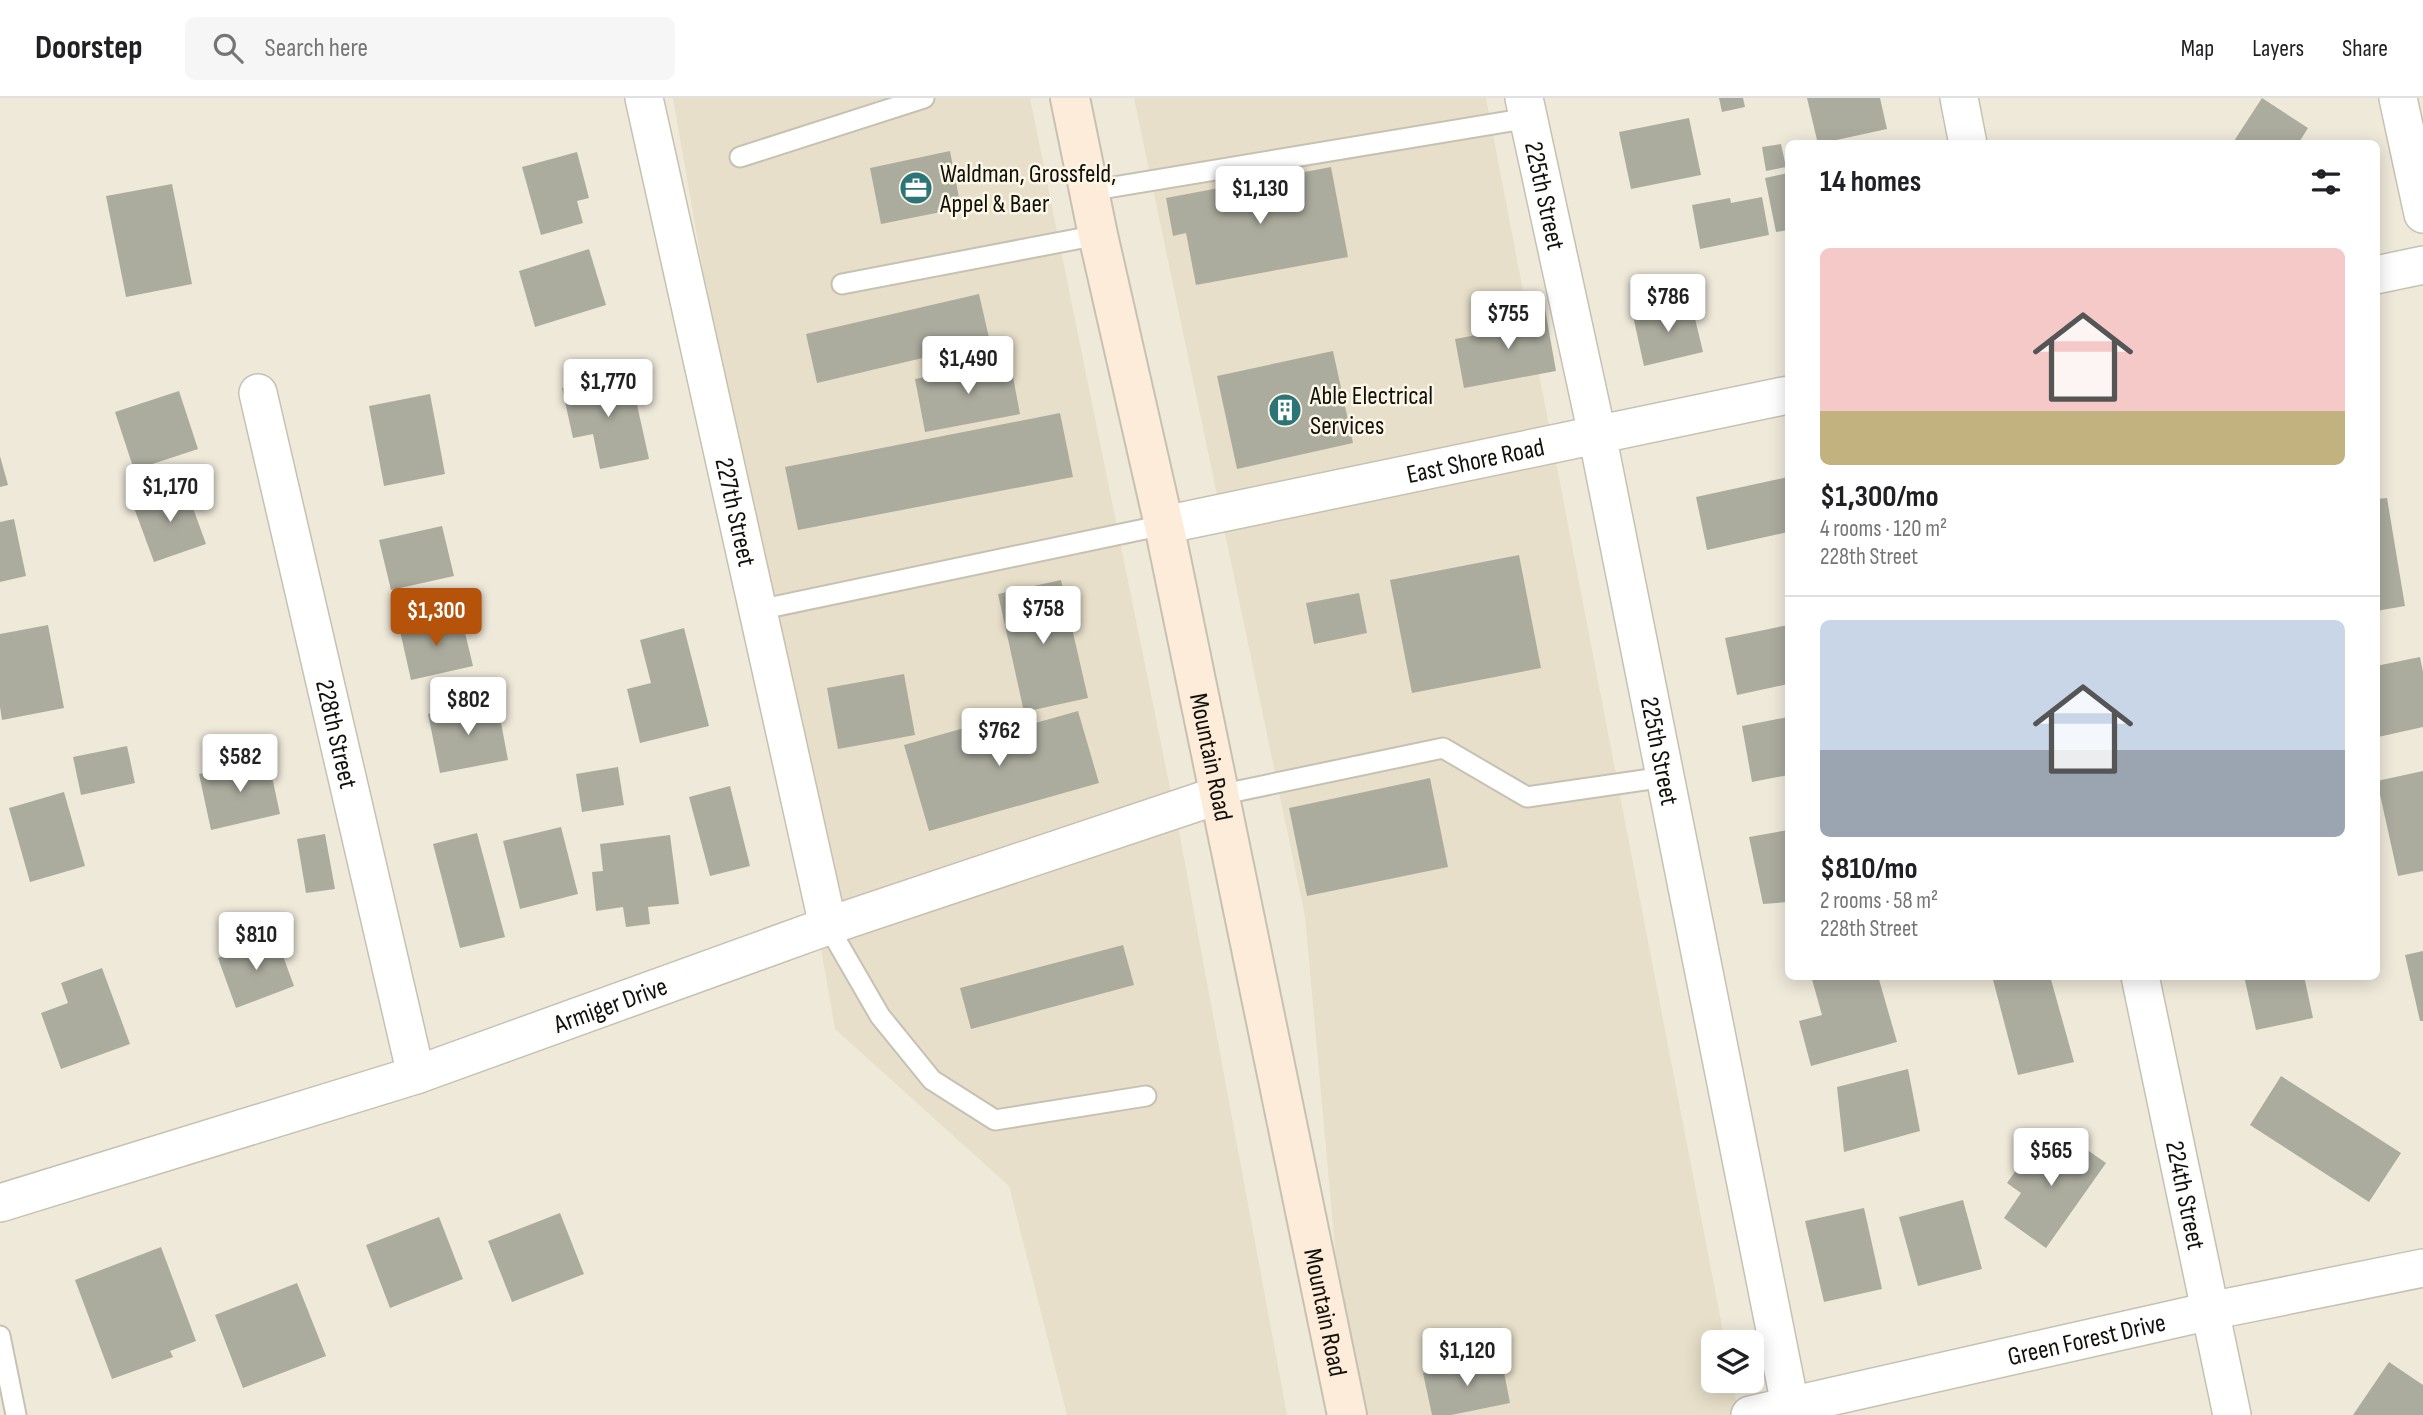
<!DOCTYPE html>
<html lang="en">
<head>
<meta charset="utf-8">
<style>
	:root { --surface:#fff; --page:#f6f6f6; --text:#202124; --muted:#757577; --line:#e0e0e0; --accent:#b45309 }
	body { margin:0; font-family:"Sofia Sans Condensed",sans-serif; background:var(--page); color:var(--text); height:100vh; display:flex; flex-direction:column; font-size:26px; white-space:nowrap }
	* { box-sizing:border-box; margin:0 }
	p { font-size:23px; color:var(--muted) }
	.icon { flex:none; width:38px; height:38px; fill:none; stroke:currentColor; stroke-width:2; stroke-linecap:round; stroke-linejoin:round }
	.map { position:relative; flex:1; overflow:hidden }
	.side { position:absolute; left:1785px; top:42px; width:595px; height:840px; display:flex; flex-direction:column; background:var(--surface); border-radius:10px; box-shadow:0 4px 18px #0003 }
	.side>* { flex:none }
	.tools { position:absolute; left:1701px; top:1232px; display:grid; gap:14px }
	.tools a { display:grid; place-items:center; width:63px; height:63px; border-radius:10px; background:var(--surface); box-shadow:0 4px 18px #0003; font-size:35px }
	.price { position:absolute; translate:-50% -60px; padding:0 16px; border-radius:7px; background:#fff; color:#222; font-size:23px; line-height:46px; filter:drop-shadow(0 2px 4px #0008) }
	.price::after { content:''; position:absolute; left:50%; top:42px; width:21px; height:16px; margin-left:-10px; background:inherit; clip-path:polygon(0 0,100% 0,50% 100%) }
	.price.selected { background:var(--accent); color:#fff }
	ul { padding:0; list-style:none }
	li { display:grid; align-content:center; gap:14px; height:371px; padding:0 35px }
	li+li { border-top:2px solid var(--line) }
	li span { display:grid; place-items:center; height:217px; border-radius:10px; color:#555 }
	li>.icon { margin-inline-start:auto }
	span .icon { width:126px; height:126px; fill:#fffc; stroke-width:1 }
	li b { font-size:30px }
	h2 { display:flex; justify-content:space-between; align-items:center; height:84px; padding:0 35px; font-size:30px }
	header { display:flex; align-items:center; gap:42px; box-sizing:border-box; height:98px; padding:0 35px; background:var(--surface); border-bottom:2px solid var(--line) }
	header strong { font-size:33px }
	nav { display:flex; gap:38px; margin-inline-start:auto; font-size:24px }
	.search { width:490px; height:63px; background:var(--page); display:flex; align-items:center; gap:18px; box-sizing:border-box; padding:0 24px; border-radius:10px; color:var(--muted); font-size:26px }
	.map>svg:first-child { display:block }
</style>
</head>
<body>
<header>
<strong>Doorstep</strong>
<div class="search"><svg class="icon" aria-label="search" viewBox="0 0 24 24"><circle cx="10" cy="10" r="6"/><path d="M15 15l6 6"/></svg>Search here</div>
<nav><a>Map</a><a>Layers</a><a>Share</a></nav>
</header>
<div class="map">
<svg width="2423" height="1317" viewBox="0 0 2423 1317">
	<rect width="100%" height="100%" fill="#efe9da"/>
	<!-- built -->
	<path fill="#e7dfc9" d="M673,0h357l151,744 106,573h-220l-58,-229 -174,-157z
		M1134,0h352l239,1244h-12v39h19l7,34h-389l-45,-499z"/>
	<!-- building -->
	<path fill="#abac9e" d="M1719,0h24l2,9 -23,5z
		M1807,0h73l7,31 -69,15z
		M2262,0l46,30 -10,16h-66z
		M1689,20l12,57 -70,14 -12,-57z
		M1781,46l5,23 -20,4 -4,-24z
		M950,53l11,57 -80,16 -11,-56z
		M577,54l12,46 -12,3 6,22 -42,12 -19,-68z
		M1331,69l17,90 -152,28 -10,-52 -13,3 -7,-38z
		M1788,75v57l-12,2 -11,-54z
		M172,86l20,100 -66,13 -20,-101z
		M1762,99l7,38 -69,14 -8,-44 38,-7 1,5z
		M589,151l17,56 -71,22 -16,-56z
		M979,196l11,48 -173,41 -11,-49z
		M1691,204l12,50 -59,14 -11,-50z
		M1545,211l11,62 -92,17 -9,-49 49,-9 -2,-14z
		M1333,253l20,92 -116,26 -20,-93z
		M1010,263l10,53 -95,18 -10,-53z
		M630,275l19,86 -49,10 -7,-35 -20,4 -11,-50z
		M179,293l19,58 -64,21 -19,-58z
		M430,296l15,80 -61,12 -15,-80z
		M1060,315l13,64 -275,53 -13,-63z
		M0,358l8,29 -8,2z
		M1788,379v55l-81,18 -11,-53z
		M185,388l21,58 -52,18 -21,-57z
		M2387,400l18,108 -29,5v-112z
		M14,421l12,57 -26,6v-60z
		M442,428l12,50 -63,14 -12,-50z
		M1519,457l22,113 -129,25 -22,-113z
		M1061,482l27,118 -64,14 -26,-118z
		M1359,495l8,40 -53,11 -8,-41z
		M461,518l12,50 -62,14 -11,-49z
		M48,527l16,83 -62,12 -2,-13v-73z
		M1788,527v59l-51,11 -12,-57z
		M684,530l25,98 -69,17 -13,-54 24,-6 -11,-43z
		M2420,559l3,15v55l-45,10 -2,-71z
		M904,576l11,61 -77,14 -11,-61z
		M497,603l11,59 -68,13 -12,-59z
		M1078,613l21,72 -170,48 -25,-86 92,-26 4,14z
		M1788,619v58l-36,7 -10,-56z
		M127,648l8,37 -54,12 -8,-38z
		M268,660l12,56 -69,16 -12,-56z
		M618,669l6,38 -42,7 -6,-38z
		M2423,673v100l-25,5 -21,-95z
		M1430,680l18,89 -141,29 -18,-88z
		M730,688l20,80 -40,10 -21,-79z
		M64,694l21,74 -55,16 -21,-74z
		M561,729l17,67 -58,15 -17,-68z
		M1788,732v72l-25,2 -14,-67z
		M477,735l28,104 -45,11 -27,-104z
		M325,736l10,55 -29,4 -9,-54z
		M670,737l9,69 -31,3 2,17 -24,3 -3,-20 -27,4 -4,-39 11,-1 -3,-27z
		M276,839l18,49 -58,22 -18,-50z
		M1123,847l11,40 -163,44 -11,-41z
		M2423,853v70h-3l-15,-66z
		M102,870l28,76 -69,25 -20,-56 27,-10 -7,-20z
		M1811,878h67l19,66 -86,24 -12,-45 23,-6z
		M1992,878h58l24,86 -56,13z
		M2244,878h60l9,42 -57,12z
		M1908,971l12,62 -76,21 -7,-65z
		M2281,978l120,77 -32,49 -119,-77z
		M2066,1037l40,28 -60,85 -42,-30 17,-25 -14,-10 28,-40 17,12z
		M1963,1102l19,69 -64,17 -19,-69z
		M1864,1110l18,81 -58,13 -19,-81z
		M560,1115l24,61 -72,28 -24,-61z
		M439,1119l24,62 -73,29 -24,-63z
		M161,1149l35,94 -26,10 3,6 -61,22 -37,-99z
		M297,1185l29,73 -83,32 -28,-73z
		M1501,1259l9,46 -59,12h-19l-9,-42z
		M2389,1264l34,23v30h-70z"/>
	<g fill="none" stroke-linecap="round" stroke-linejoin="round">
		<defs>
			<path id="lane" d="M740,59l184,-59
				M1089,93l440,-73
				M842,186l256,-49
				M758,512l406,-85
				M1219,697l224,-47 84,49 138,-20
				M828,828l52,90 52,64 63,40 151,-24
				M0,1238l16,79"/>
			<g id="street">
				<path id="s1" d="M644,0l184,828"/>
				<path id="s2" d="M1524,0l73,336 193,971"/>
				<path d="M1959,0l9,46"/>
				<path d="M2398,0l25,116"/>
				<path d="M2376,177l47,-10"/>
				<path id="s3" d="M258,295l158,682"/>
				<path id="s4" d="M1164,427l624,-130"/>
				<path id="s5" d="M2140,878l92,439"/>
				<path id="s6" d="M0,1105l416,-128 412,-149 391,-131"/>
				<path id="s7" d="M1750,1317l460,-104 213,-43"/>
			</g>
			<g id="secondary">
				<path id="s8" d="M1070,0l28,137 66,290 183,890"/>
			</g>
		</defs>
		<!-- lane casing -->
		<use href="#lane" stroke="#c6c1b2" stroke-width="23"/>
		<!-- street casing -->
		<use href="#street" stroke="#c6c1b2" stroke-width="40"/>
		<!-- secondary casing -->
		<use href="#secondary" stroke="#c6c1b2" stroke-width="42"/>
		<!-- lane -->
		<use href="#lane" stroke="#fff" stroke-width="19"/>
		<!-- street -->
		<use href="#street" stroke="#fff" stroke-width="37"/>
		<!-- secondary -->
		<use href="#secondary" stroke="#fdecda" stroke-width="38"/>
	</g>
	<!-- icons -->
	<defs>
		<symbol id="office-disc" viewBox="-11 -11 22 22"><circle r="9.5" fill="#2b7578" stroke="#fcf6e7"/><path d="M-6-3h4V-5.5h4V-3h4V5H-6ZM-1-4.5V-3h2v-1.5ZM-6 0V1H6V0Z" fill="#fff"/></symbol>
		<symbol id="building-disc" viewBox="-11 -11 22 22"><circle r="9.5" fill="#2b7578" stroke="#fcf6e7"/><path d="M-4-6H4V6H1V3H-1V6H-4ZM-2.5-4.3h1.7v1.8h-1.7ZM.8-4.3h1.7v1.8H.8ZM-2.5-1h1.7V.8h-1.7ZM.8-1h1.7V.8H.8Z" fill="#fff"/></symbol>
	</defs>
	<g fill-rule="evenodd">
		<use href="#office-disc" x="897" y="71" width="38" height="38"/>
		<use href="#building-disc" x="1266" y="293" width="38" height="38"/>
	</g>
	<g text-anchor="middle" stroke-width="5" stroke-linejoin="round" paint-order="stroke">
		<!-- poi labels -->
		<g font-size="26" fill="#12100b" stroke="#fcf6e7" text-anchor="start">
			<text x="940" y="84">Waldman, Grossfeld,<tspan x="940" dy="30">Appel &amp; Baer</tspan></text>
			<text x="1310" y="306">Able Electrical<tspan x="1310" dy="30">Services</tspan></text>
		</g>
		<!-- street labels -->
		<g font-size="26" fill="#12100b" stroke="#fcf6e7">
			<text dy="9" stroke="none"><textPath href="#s2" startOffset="100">225th Street</textPath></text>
			<text dy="9" stroke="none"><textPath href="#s4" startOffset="318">East Shore Road</textPath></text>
			<text dy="9" stroke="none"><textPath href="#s1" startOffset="424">227th Street</textPath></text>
			<text dy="9" stroke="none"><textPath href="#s3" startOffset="350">228th Street</textPath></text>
			<text dy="9" stroke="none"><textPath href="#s2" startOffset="667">225th Street</textPath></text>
			<text dy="9" stroke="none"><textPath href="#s8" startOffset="674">Mountain Road</textPath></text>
			<text dy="9" stroke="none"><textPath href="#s6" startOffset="642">Armiger Drive</textPath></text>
			<text dy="9" stroke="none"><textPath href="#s5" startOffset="224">224th Street</textPath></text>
			<text dy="9" stroke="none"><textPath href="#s8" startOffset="1241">Mountain Road</textPath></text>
			<text dy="9" stroke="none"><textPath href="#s7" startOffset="345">Green Forest Drive</textPath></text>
		</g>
	</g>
</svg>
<div class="tools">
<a><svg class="icon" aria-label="layers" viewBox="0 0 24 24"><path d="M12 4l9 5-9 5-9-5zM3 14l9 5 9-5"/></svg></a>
</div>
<b class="price" style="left:1260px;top:128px">$1,130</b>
<b class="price" style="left:1668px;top:236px">$786</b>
<b class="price" style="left:1508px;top:253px">$755</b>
<b class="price" style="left:968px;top:298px">$1,490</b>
<b class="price" style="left:608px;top:321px">$1,770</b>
<b class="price" style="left:170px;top:426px">$1,170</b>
<b class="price" style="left:1043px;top:548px">$758</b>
<b class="price selected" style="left:436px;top:550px">$1,300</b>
<b class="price" style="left:468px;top:639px">$802</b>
<b class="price" style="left:999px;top:670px">$762</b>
<b class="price" style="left:240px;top:696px">$582</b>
<b class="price" style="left:256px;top:874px">$810</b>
<b class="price" style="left:2051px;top:1090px">$565</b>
<b class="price" style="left:1467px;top:1290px">$1,120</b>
<section class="side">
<h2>14 homes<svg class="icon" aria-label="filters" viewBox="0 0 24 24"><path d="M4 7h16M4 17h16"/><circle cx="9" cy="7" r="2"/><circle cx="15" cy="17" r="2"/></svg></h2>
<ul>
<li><span style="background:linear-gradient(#f6c9c9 75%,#c2b280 0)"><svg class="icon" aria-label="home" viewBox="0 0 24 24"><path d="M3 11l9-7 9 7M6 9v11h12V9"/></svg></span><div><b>$1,300/mo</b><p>4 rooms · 120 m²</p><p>228th Street</p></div></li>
<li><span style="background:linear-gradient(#c9d6e8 60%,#9aa5b1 0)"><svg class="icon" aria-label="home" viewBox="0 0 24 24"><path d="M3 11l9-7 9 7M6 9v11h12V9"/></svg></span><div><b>$810/mo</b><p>2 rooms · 58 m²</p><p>228th Street</p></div></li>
</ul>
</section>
</div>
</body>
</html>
